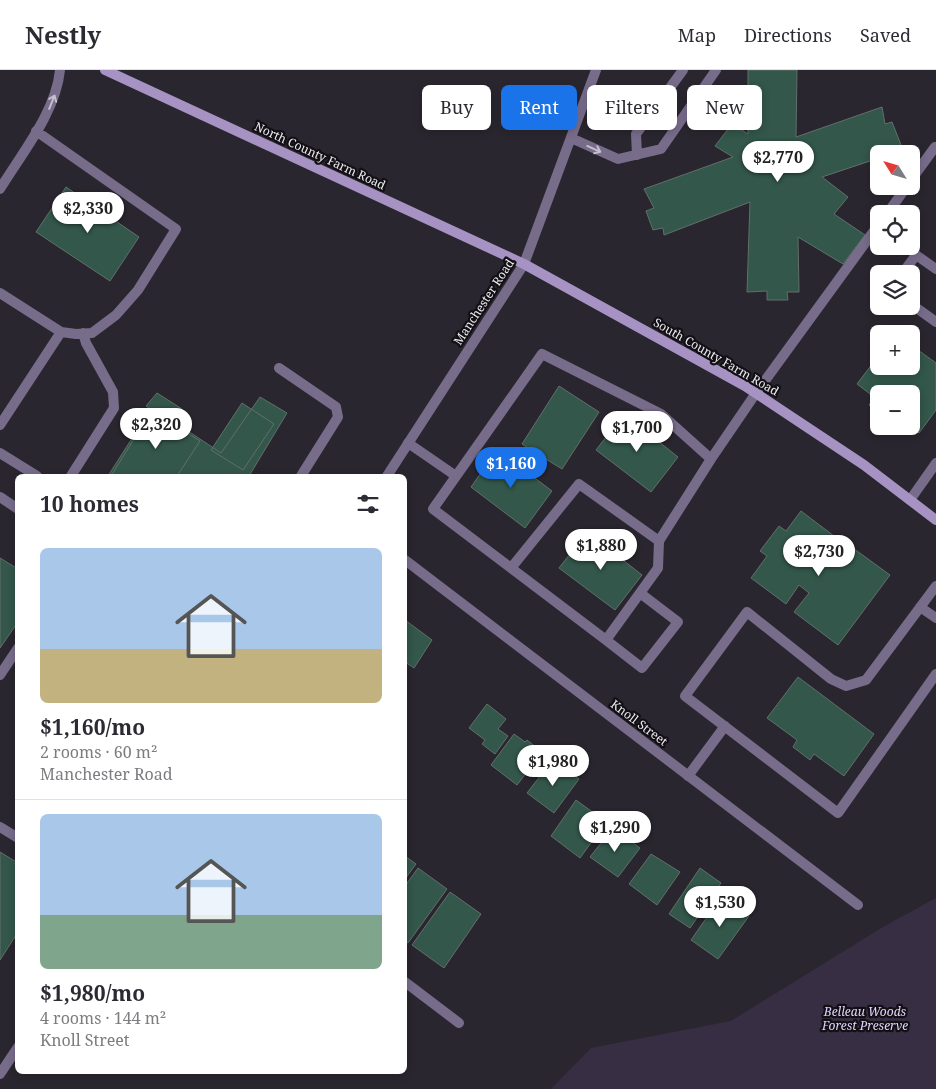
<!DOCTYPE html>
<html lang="en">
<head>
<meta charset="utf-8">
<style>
	:root { --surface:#fff; --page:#f2f2f3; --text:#2b2b33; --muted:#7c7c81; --line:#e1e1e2; --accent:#1a73e8 }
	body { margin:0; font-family:"Noto Serif",serif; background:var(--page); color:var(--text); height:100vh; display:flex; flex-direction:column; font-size:19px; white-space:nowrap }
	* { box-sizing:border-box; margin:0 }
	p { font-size:16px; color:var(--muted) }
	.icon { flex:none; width:28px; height:28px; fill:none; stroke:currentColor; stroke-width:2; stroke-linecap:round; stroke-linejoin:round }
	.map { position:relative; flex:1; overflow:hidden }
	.panel { position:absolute; left:15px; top:404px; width:392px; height:600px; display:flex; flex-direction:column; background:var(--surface); border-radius:8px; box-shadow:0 2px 8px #0003 }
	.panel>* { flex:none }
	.guide { position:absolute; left:422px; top:15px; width:438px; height:45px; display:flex; gap:10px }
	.needle { width:32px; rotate:307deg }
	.buttons { position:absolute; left:870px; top:75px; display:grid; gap:10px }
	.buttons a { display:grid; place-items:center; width:50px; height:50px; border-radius:8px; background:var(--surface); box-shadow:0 2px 8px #0003; font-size:25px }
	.price { position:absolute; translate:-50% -42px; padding:0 11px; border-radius:18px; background:#fff; color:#222; font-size:16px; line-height:32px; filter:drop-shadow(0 1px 2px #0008) }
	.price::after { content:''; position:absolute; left:50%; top:30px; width:15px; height:11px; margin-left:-8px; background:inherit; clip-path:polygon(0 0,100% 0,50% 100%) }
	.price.selected { background:var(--accent); color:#fff }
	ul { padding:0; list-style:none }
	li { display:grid; align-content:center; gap:10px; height:265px; padding:0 25px }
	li+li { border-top:1px solid var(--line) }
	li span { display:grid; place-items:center; height:155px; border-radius:8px; color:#555 }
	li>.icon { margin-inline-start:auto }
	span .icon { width:90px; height:90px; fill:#fffc; stroke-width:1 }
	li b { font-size:21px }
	h2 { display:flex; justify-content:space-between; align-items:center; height:60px; padding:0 25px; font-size:21px }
	.chip { padding:0 18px; border-radius:8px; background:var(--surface); box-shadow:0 2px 8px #0003; font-size:18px; line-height:45px }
	.chip.selected { background:var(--accent); color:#fff }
	header { display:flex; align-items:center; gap:30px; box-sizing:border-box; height:70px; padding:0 25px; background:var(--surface); border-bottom:1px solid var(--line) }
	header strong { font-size:24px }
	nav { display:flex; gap:28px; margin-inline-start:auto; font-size:18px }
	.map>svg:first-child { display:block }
</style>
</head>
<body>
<header>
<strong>Nestly</strong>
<nav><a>Map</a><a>Directions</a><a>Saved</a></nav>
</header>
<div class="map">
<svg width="936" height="1019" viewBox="0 0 936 1019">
	<rect width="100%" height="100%" fill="#2a262f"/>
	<!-- green -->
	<path fill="#372e44" d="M936,828v191h-385l40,-41 140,-27 152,-94z"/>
	<!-- building -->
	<path fill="#33574a" stroke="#626f6a" d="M748,0h49l-1,67 86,-30 3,17 7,-2 9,23 -8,2 2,6 -16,1v4l-57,19 26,20 -14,17 31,21 -22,29 -45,-27 1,55h-12l1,8h-21v-9l-20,1 3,-90 -86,33 -1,-7 -10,2 -7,-19 8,-3 -10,-19 89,-32 -18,-11 17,-22 16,10z
		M66,117l73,50 -29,44 -74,-49z
		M911,275l25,18v47l-17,23 -9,-7 1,-32h-32v19l-10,-8 5,-8 -17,-13 22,-29v11h32z
		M559,316l40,26 -37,57 -40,-25z
		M157,323l25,16 -5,8 5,2 -3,6 42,28 39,-56 27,16 -38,63h-138l41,-66 -6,-4z
		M242,333l32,21 -31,46 -32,-20z
		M150,340l50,31 -23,35h-69z
		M624,344l54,43 -27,35 -55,-42z
		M497,380l55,41 -27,37 -54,-41z
		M801,441l33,25 -16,22 11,8 17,-23 44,32 -52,70 -44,-33 15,-19 -10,-8 -13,19 -35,-26 16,-22 -7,-5 19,-25 7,5z
		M587,462l55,43 -27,35 -56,-42z
		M0,488l18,11v53l-18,26z
		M405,550l27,20 -18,28 -9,-6z
		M798,607l76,57 -30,42 -30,-22 -4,6 -17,-13 4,-7 -30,-22z
		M487,634l19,15 -8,10 10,7 -13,18 -13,-10 3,-4 -16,-12z
		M514,664l11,8 2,-2 15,12 -25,33 -26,-20z
		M551,692l11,8 2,-2 15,11 -25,34 -27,-20z
		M576,730l30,22 -26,36 -29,-22z
		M613,758l27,20 -22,29 -28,-20z
		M0,782l18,11v69l-18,28z
		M651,784l29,18 -23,33 -28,-21z
		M405,786l11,8 -11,15z
		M418,798l29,21 -39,54 -3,-2v-55z
		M700,798l21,15 -31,45 -21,-14z
		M450,822l31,22 -37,54 -32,-23z
		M721,827l28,19 -31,43 -27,-19z"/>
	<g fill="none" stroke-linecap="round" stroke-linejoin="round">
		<!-- service -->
		<path stroke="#786c8b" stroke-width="10" d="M571,68l47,21 43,-10 55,-79
			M637,85l-1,-21 47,-64
			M911,110l24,-33
			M0,119c22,-36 56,-77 60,-119
			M887,144l20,-28
			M902,204l14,-19 20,14
			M0,223l61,39 15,2 16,-1 24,-18 22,-25 38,-61 -140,-98
			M911,234l25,18
			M279,298l57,39 2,10 -37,59
			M0,355l61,-93
			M408,373l48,33
			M0,383l37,23
			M711,389l-50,-45 -119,-60 -109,155 173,131 52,-72 1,-27 52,-82 45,-66 123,-169
			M71,406l43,-68 -1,-16 -27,-49 -3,-10
			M0,427l18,12
			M910,430l26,-37
			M511,498l68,-84 80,57
			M936,516l-70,94 -20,6 -15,-7 -84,-67 -62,84 153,117 98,-139
			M920,537l16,11
			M606,570l36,28 36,-46 -38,-29
			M0,605l18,-27
			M688,706l37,-50
			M0,757l18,11"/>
		<!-- minor -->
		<path stroke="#786c8b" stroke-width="10" d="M387,406l137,-212
			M405,490l453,345
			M405,912l54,41
			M0,1004l18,-27"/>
		<!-- tertiary -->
		<path stroke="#786c8b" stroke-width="10" d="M524,194l72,-194"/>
		<!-- secondary -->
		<path stroke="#a693c3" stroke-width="10" d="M105,0l419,194 221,122 119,79 72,55"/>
	</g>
	<!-- one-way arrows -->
	<defs><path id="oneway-shaft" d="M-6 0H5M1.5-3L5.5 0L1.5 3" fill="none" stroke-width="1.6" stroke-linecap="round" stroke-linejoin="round" transform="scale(1.25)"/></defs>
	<g stroke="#c5bfce">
		<use href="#oneway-shaft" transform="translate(52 32) rotate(-68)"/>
		<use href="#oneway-shaft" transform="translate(594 79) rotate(24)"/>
	</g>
	<g text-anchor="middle" stroke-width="4.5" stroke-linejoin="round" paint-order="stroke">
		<!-- street labels -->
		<g font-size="12" fill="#eeebf2" stroke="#121014">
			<text transform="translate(320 86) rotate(25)" y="4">North County Farm Road</text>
			<text transform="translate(484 232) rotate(-57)" y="4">Manchester Road</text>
			<text transform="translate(716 287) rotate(30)" y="4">South County Farm Road</text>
			<text transform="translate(639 653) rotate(37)" y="4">Knoll Street</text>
		</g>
		<!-- park labels -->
		<g font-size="12" font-style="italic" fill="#e4d3ff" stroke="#121014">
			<text x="865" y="946">Belleau Woods<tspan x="865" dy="14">Forest Preserve</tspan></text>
		</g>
	</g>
</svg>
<div class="buttons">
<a><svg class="needle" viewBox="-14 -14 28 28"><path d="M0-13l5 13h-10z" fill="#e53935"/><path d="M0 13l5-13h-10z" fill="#7c7c81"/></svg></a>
<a><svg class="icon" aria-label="locate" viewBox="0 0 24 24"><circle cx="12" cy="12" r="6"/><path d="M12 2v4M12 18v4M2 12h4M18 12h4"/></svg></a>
<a><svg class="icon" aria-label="layers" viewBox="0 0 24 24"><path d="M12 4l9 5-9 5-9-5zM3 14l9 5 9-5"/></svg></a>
<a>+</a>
<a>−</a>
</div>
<b class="price" style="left:778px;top:113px">$2,770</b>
<b class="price" style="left:88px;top:164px">$2,330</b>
<b class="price" style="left:156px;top:380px">$2,320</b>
<b class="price" style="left:637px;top:383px">$1,700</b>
<b class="price selected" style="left:511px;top:419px">$1,160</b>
<b class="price" style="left:601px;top:501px">$1,880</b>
<b class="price" style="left:819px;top:507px">$2,730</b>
<b class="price" style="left:553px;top:717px">$1,980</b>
<b class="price" style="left:615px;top:783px">$1,290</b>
<b class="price" style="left:720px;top:858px">$1,530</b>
<div class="guide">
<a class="chip">Buy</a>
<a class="chip selected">Rent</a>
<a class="chip">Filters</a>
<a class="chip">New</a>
</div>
<section class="panel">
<h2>10 homes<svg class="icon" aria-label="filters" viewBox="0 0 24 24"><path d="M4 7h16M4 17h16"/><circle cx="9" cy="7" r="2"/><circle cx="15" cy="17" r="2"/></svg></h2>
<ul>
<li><span style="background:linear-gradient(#a9c7e8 65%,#c2b280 0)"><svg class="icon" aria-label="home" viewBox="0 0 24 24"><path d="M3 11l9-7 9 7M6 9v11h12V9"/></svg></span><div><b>$1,160/mo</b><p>2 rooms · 60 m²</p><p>Manchester Road</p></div></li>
<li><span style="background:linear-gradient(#a9c7e8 65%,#7fa58c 0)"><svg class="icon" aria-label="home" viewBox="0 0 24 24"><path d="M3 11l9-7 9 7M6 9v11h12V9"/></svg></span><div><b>$1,980/mo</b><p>4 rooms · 144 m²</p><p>Knoll Street</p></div></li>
</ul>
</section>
</div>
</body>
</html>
